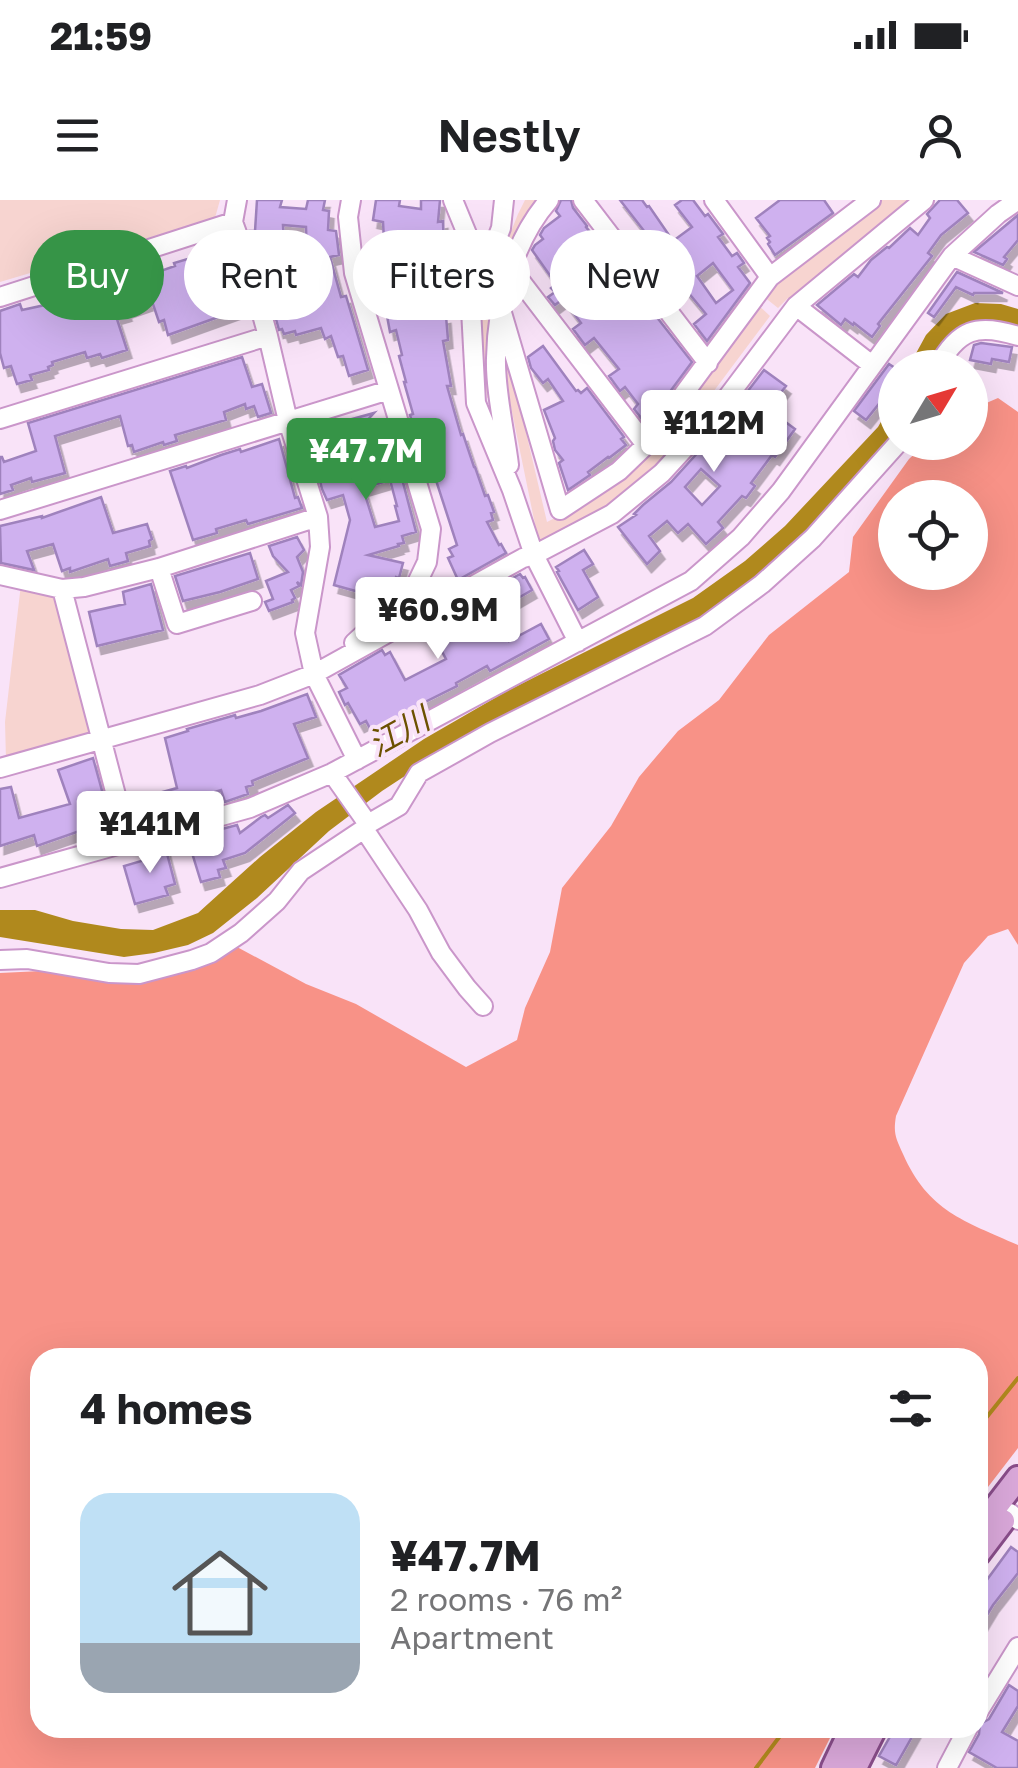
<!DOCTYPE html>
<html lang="en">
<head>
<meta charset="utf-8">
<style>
	:root { --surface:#fff; --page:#f6f6f6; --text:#202124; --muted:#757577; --line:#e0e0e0; --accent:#369447 }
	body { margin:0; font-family:"Golos Text","Noto Sans JP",sans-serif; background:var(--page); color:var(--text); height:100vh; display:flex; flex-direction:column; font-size:38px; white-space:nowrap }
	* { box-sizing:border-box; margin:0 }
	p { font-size:32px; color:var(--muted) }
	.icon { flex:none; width:55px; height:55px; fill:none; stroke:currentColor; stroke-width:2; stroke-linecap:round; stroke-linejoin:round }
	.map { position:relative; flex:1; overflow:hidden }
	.details { position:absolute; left:30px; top:1148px; width:958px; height:390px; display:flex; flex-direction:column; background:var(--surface); border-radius:30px; box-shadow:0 10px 40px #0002 }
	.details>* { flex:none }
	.hud { position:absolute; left:30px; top:30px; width:960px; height:90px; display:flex; gap:20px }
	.needle { width:65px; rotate:52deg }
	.buttons { position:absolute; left:878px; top:150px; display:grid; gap:20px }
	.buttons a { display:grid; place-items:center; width:110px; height:110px; border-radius:50%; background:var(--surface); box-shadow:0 10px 40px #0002; font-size:50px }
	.price { position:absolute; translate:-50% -85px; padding:0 22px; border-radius:10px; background:#fff; color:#222; font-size:32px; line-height:65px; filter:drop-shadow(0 2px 5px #0008) }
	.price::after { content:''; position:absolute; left:50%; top:60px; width:30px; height:22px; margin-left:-15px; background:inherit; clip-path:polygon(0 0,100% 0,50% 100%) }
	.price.current { background:var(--accent); color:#fff }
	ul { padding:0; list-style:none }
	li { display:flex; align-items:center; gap:30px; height:250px; padding:0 50px }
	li+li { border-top:2px solid var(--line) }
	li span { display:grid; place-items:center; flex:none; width:280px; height:200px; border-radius:30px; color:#555 }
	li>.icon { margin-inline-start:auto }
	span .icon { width:120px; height:120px; fill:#fffc; stroke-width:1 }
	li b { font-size:42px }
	h2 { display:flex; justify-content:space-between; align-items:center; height:120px; padding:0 50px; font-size:42px }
	.tag { padding:0 35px; border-radius:45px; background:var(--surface); box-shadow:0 10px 40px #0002; font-size:35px; line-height:90px }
	.tag.current { background:var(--accent); color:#fff }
	.status { display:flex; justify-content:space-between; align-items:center; height:70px; padding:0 50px; background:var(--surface); direction:ltr }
	.status svg { height:28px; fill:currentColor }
	header { display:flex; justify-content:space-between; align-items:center; height:130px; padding:0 50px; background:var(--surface); font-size:45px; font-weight:600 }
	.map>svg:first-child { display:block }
</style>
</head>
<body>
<div class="status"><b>21:59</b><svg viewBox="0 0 49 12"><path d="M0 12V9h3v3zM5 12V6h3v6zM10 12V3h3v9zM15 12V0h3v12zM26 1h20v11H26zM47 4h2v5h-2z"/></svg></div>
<header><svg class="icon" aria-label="menu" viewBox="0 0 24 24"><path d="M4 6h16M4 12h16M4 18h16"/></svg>Nestly<svg class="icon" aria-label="person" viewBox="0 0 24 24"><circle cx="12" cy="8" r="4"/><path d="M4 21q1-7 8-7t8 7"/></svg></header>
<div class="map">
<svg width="1018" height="1568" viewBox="0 0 1018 1568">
	<defs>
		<filter id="shadow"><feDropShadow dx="4.5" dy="8" stdDeviation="0" flood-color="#0004"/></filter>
	</defs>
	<rect width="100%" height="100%" fill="#f9e3f8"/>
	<!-- green -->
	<path fill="#f7d4d0" d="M0,0h220l-5,18 -215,64z
		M525,0h14l-16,22 -32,93 1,81 -5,2 -7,-52v-36l38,-96z
		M882,0h34l-123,100 -5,-2 -10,10 -15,-12 12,-15z
		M757,104l13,12 -104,139 -52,46 -29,19 -41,23 -6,-4 -38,-186 7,-2 40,171 37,-19z
		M21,384l33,8 39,137 -5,7 -82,24 -1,-38z"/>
	<!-- forest -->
	<path fill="#f89287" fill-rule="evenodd" d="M998,198l20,14v533l-10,-16 -20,7 -24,27 -68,153c-3,18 0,22 7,38 25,57 61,67 115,91v203l-40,52v-142h-938v370h795l-20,40h-815v-795l206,-10 31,-16 69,37 50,20 110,63 51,-27 8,-32 25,-56 12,-64 49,-62 28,-49 39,-46 41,-31 50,-65 80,-63 4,-35 56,-78 17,-16 44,-1v-32zM895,298h75v74h-75z"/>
	<!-- water -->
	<path fill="#b0891d" d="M975,103l26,1 17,5v23l-40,-8 -46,43 -24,1 18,-33 20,-21z
		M895,197v43l-93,100 -74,62 -39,24 -171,82 -78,45 -58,38 -53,40 -72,67 -44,35 -25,12 -34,8 -30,4 -124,-20v-27h35l38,11 48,8 32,1 45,-17 62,-56 56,-45 108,-73 83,-48 186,-93 52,-37 40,-35 93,-99z"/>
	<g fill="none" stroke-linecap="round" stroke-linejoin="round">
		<!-- stream -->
		<path stroke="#b0891d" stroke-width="4" d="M978,1228l40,-50
			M756,1568l30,-40"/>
	</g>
	<!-- building -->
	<path fill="#cfb1ef" stroke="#9f82bd" stroke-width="2.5" fill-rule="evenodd" filter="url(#shadow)" d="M257,0h25l-2,7 26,2 2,-9h17l-2,10 6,1 -1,19 8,1 3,24 -9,2 6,22 5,18 5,-1 22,74 -19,6 -6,-20 -5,1 -7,-21 -6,3 -4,-11 -25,7 -1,-4 -11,3 -2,-5 -3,1 -16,-58 5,-1 -1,-21h-6l-1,-10 -7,1 -3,-10h5zM283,25l23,2 1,31 -22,6z
		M376,0h24l-1,6 22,3v-9h19l-2,22 5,-1 1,33h5v10h-11v6l-4,1 3,38 3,-1 1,9 5,-1 2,24 -5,1 8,45h-4l14,49 2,-1 11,33h1l10,29 3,-1 6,17 -3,1 2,7 -6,2 12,23 2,-1 5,9 -48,27 -10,-22 5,-2 -4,-7 8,-4 -24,-74 -3,-6 -4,2 -16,-52 3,-1 -9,-32h2l-7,-26 3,-1 -6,-25 -6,2 -8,-43 -10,2 -2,-10 3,-1 -3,-20 15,-2 -2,-36 -10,-2z
		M561,0h10l2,8 14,18 -1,1 106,135 -46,62 -12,-15 4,-5 -13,-17 -5,4 -11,-15 10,-7 -25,-31 -9,7 -12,-16 8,-6 -18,-24 -8,6 -7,-8 7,-5 -4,-4 5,-4 -24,-34 3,-5 8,-6 -3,-4 4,-7 16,-12 -4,-5zM584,56l23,29 -18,12 -21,-28z
		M620,0h22l5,7 2,-1 24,35 19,-14 -17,-22 7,-5h11l12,16 3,-2 15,20 -5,3 14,19 5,-3 7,10 -6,4 12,16 -43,58 -13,-17 12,-10 -24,-29 -12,8 -12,-16 10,-7 -17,-23 4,-2zM713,63l20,27 -17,13 -19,-27z
		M780,0h44l9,13 -58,42 -7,-11 2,-2 -3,-4 3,-2 -14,-18z
		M940,0h17l11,13 -27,22 -13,18 4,3 -54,68 2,2 -8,11 -18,-14 -1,2 -8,-6 -4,6 -24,-20 37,-31 4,3 13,-17 16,-13 2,1 21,-20 8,7 12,-17 -3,-4z
		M1018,15v25l-14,17 3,2 -4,6 -29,-13z
		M221,49l2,8 3,-1 15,53 -73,26 -4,-15 -5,2 -7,-21 -26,9 1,3 -11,3 11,34 -25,8 -2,-4 -13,4 -2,-6 -33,10 1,3 -5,2 1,3 -19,5 2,5 -15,4 -6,-18 -7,2 -4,-15v-42l20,-7 2,6 23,-5 -3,-8 30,-9 2,5h4l1,6 23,-8 -2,-5 31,-10 3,9 19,-7 -1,-4 23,-8 -1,-3z
		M957,72l46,21h-29l-1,2 -17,-8 -22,30 -6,-4z
		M981,143l31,4 -3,15 -17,-3 -1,5 -21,-4 4,-15z
		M543,146l33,45 2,-1 3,3 6,-5 37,49 -3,2 5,6 -17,13 -1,-1 -20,15 2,3 -22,15 -9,-27 4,-3 -8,-10 -2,-9 2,-3 -11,-28 19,-9 -15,-22 -5,4 -12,-15 -3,-11z
		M242,157l10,30 10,-3 9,29 -13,4 -4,-11 -8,3 -1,-5 -21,8 2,8 -51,15 2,6 -13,4 -1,-3 -29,10 -2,-7 -4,1 -8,-30 -65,20 10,37 -33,9 -1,-4 -20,7 2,5 -13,4v-37h2l2,5 32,-11 -8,-28z
		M889,164l6,4v9l-6,9 6,4 -9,13 -4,-3 -16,20 -12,-9z
		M764,170l22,16 -18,23 27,20 -20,28 -3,-2 -21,28 4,3 -9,12 -4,-2 -24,26 5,6 -17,16 -18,-20 -10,9 -11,-12 -18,15 11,15 -13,13 -29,-37 18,-12 -2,-1 9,-9 28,-23 50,-55 27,23 14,-20 -28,-21zM701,269l19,17 -18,19 -17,-18z
		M374,213l-13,14 17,-4 5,18 3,-1 4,13 5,-1 21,80 -14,4 2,7 -6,1 1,2 -31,9 35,8 -4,15 -3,-1 -4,14 -5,1 -3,7 -50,-14 16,-65 -7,-25 -16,5 -5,-11 -3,-12 9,-2 -14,-41 7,-2 -1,-4zM390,280l7,26h-2l4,15 -24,6 -12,-39z
		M279,239l16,59 3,-1 4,11 -54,16 -2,-4 -30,9 1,4 -24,7 -23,-69 16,-5 1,2 34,-13 19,-6 1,3z
		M101,297l12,36 34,-9 5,15 -3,2 1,5 -24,7 2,8 -18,5 -2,-7 -38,13v-4l-8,3 -9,-27 -26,7 7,19 -33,-7 -1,-37 42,-10v2z
		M297,337l7,13 -7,7 6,15 -2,13 -4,-3 2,4 -8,4 4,8 -3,2 1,2 -24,9 -4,-9 8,-3 -7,-18 22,-9 -15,-16 -4,-10z
		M584,350l9,14 -10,6 15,27 -20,13 -21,-38 2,-1 -3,-4z
		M250,353l8,26 -38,13 -37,9 -8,-25z
		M520,374l3,4 2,-1 7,13 -38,22 15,29 32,-17 8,15 -59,32 -3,-5 -31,17 1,3 -38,19 1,2 -47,27 -7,-13 -6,3 -12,-21 -3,2 -6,-13 8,-4 -8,-13 43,-25 3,5 5,-3 15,28 41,-21 -15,-28 22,-12 -3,-6 26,-14 4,7 26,-14 -4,-8z
		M151,384l12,46 -66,16 -8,-34 36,-8 -2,-12z
		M307,494l9,23 -22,7 14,34 -56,23 1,4 -7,2 2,7 -23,8 -4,-12 -29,9 1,3 -55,15 -4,-17 43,-12 -12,-50 23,-7 -1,-2 45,-13 3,-1 1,3 25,-7z
		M93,558l14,51 -17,6 4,11 -57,20 -3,-11 -34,11v-57l11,-2 8,31 51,-14 -12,-34z
		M288,605l7,8 -50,40 -22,7 3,8 -8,2 2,7 -19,5 -12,-39 15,-4 -1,-5 34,-9 3,8 21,-16 4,-2 3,3z
		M165,646l10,38 -10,3 3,8 -33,9 -11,-38 21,-6 -3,-9z
		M1011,1347l7,5v21l-25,32 -15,25v-38z
		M1009,1485l9,6v15l-16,26 16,9v27h-21l-28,-16 10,-18 1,-10 9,-5z
		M895,1528h22l-21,37 -17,-9z"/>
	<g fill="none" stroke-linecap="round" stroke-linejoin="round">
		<defs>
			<path id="minor" d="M237,0l-4,22 14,39 21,75 20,85 30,96 2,30 -15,86 9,41 43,86
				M351,0l-3,17 6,56 77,256 -4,33 -12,25 -61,56
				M453,0l14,34 9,169 36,87 22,65 44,87
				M583,0l125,163
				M714,0l56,77
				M952,56l66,30
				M512,70l134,175
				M0,97l233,-75
				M474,98l27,-70 3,-28
				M500,106l60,204 59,-39 27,-26 124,-168 101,-77
				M796,106l76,59
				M937,168c21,-39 40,-45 81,-32
				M0,219l268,-83
				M509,265c-4,-33 -14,-75 -13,-107 1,-54 17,-117 53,-158
				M0,310l389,-120
				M159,368l18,56 75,-23
				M0,375l62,14 22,-2 75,-19 159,-51
				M62,389l66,252
				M0,568l260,-73 54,-21 209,-116 11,-3 78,-41 50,-41 46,-50 88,-117 128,-106
				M332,573l36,51 -4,5 54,81 23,43 26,35 16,18
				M368,624l31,-18 20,-33 71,-40 215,-107 57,-42 51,-46 86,-96
				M0,678l250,-70 82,-35 359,-192 50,-44 40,-46 171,-235 46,-42 20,-14
				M0,760l27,-1 82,14 30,1 53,-14 19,-7 30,-20 36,-32 24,-30 63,-42
				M1010,1313l8,7
				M978,1512l40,-65
				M947,1568l21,-40"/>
			<path id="major" d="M978,1330l40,-52
				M978,1354l25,-33
				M833,1568l19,-40
				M855,1568l20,-40"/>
		</defs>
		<!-- minor casing -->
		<use href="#minor" stroke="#ca96ca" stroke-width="22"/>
		<!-- major casing -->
		<use href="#major" stroke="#894d8a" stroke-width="28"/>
		<!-- minor -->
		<use href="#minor" stroke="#fff" stroke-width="18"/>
		<!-- major -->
		<use href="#major" stroke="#daa8da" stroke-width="22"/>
	</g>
	<g text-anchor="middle" stroke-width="8" stroke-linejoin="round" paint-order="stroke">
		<!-- water labels -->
		<g font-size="32" font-style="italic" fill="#6c5100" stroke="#f9e3f8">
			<text transform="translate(399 532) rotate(-29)" y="11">江川</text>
		</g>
	</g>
</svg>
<div class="buttons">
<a><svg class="needle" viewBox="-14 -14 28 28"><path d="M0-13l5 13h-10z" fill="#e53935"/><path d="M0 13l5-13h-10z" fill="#757577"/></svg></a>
<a><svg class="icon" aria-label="locate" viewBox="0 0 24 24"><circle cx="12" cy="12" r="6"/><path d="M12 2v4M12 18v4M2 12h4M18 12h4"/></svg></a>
</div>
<b class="price" style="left:714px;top:275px">¥112M</b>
<b class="price current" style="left:366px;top:303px">¥47.7M</b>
<b class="price" style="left:438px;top:462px">¥60.9M</b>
<b class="price" style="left:150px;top:676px">¥141M</b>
<div class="hud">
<a class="tag current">Buy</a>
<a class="tag">Rent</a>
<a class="tag">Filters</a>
<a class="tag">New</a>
</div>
<section class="details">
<h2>4 homes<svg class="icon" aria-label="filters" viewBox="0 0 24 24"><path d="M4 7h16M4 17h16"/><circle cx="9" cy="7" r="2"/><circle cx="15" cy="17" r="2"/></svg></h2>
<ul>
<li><span style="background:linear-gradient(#bfe0f5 75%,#9aa5b1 0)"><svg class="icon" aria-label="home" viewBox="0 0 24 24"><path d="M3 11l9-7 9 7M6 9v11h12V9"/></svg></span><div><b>¥47.7M</b><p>2 rooms · 76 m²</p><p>Apartment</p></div></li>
</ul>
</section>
</div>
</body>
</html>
